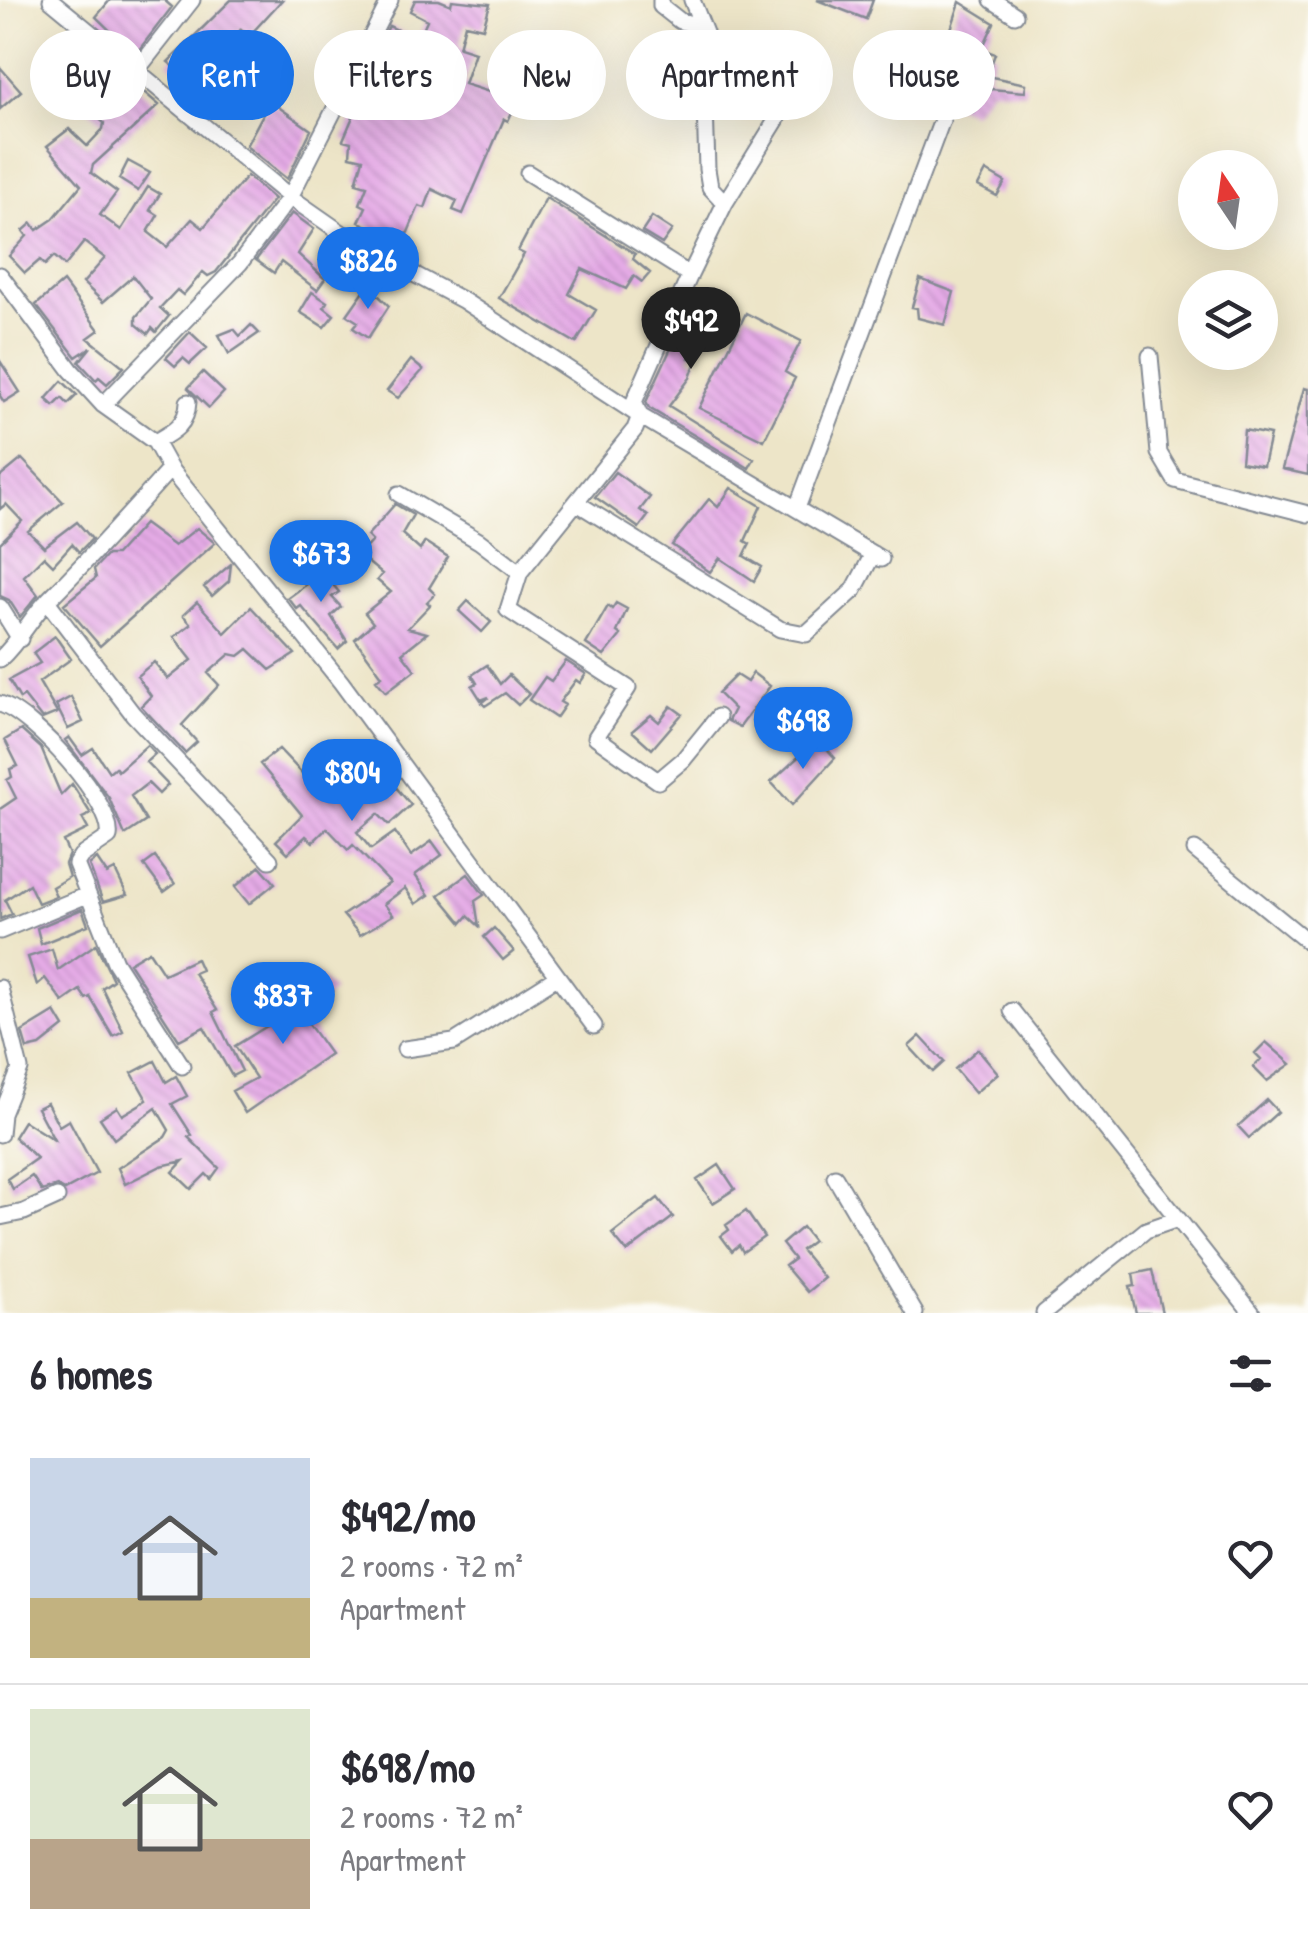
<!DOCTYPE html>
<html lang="en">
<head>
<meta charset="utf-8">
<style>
	:root { --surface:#fff; --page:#f2f2f3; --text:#2b2b33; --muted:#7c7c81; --line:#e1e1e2; --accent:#1a73e8 }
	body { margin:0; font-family:"Patrick Hand",sans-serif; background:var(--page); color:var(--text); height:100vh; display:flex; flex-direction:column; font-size:38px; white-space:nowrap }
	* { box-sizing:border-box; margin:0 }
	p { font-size:32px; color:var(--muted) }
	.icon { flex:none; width:55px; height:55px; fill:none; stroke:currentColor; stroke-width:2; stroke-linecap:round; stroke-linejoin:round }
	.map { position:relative; height:1313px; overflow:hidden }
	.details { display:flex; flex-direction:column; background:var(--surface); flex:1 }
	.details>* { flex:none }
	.hud { position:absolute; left:30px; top:30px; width:1250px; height:90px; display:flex; gap:20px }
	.needle { width:65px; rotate:347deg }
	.buttons { position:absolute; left:1178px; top:150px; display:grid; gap:20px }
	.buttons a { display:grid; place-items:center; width:100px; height:100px; border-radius:50%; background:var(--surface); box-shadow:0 10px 40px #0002; font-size:50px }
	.price { position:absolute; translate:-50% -85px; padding:0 22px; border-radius:35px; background:var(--accent); color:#fff; font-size:32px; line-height:65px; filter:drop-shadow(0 2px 5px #0008) }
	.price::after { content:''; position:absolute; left:50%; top:60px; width:30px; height:22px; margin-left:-15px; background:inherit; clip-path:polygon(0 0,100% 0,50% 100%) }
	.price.on { background:#222; color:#fff }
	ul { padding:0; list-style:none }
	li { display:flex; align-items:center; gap:30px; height:250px; padding:0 30px }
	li+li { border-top:2px solid var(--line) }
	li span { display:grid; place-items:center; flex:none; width:280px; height:200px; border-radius:0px; color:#555 }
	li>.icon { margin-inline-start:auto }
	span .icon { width:120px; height:120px; fill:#fffc; stroke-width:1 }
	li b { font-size:42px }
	h2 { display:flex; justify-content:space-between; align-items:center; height:120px; padding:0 30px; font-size:42px }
	.tag { padding:0 35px; border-radius:45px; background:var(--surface); box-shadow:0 10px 40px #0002; font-size:35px; line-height:90px }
	.tag.on { background:var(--accent); color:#fff }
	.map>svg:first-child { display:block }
</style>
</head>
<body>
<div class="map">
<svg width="1308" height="1313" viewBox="0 0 1308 1313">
	<defs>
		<pattern id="building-back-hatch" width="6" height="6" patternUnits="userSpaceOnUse" patternTransform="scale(2.5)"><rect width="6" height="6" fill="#e5abe6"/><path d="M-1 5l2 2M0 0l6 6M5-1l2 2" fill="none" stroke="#c493c8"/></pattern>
	</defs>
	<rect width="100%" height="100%" fill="#fdfcf7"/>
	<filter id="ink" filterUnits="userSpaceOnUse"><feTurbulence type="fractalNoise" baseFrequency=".01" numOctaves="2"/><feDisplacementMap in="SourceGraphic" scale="20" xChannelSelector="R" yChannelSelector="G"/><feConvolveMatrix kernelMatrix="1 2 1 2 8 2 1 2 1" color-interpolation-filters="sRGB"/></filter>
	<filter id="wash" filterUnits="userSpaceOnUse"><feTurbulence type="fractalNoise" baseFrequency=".0048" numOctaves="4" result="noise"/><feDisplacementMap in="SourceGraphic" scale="40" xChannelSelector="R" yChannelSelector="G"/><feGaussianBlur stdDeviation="2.25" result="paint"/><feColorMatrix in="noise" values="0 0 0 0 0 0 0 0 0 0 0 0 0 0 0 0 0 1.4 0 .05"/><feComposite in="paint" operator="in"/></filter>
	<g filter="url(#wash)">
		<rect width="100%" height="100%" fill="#ede5c8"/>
		<g id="blocks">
			<!-- building -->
			<path fill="url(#building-back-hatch)" fill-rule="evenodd" d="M110,0h54l8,7 -37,48 -39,-38z
				M231,0h51l-33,36 -8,-7 -25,39 -5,-4 -4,5 -10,-3 -9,12 -20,-16z
				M415,0h24l12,5 1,-5 38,4 -7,24 -18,-4 -6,23 16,5 -11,32 25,8 3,-7 17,7 -6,14 10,4 -5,11 -4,-2 -41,95 -10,-4 4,-9 -25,-12 -7,19 -6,-2 -15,36 -5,-2 -5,11 -26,-14 4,-9 -13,-6 7,-15 -6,-3 7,-18 -11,-3 7,-24 -13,-3 1,-14 -8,-2 15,-35 -7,-4 38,-75 29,14 9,-20 -17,-9zM425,46l19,7 3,7 -11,31 -38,-8 9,-26 10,2z
				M817,0h56l-7,19z
				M960,2l34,21 -12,26 13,5 -8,22 39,8 -1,8 -34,-3 -18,23 -27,-9 19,-46 -20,-10z
				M76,39l18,14 -22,28 -18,-14z
				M278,58l2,21 -13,13 -10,-9z
				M0,67l21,24 -21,18z
				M117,69l42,36 -66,60 -2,8 26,19 -17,23 21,15 27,-43 12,7 -10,16 8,5 -10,17 19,15 25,-28 11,9 44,-52 27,23 -58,73 -8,4 -5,-4 -20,23 -6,-5 -17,18 9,8 -13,16 -4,-4 -4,6 -12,-10v-7l15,-18 -18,-23 -30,26 -20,-19 22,-25 -21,-16 -19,24 -11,-10 -9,9 -5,-5 -15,13 -16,-17 18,-20 -4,-5 9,-8 5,7 16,-11 28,-34 -34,-39 22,-17 18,17 16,-17 1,-6 -18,-16z
				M63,80l26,19 -7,9 -26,-20z
				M270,101l41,29 -24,49 -41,-33z
				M128,161l22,12 -12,18 -19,-12z
				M986,171l19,11 -8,14 -19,-10z
				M546,198l89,56 -2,5 17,14 -8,9 -8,-6 -8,13 -44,-20 -13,25 27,16 -20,33 -77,-45 25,-44 -6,-3z
				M292,213l22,16 -16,25 27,25 -8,11 -36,-28 -7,11 -18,-13z
				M652,217l20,13 -10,14 -20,-12z
				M920,279l34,13 -9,33 -27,-7 -1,-10 -5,-1z
				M63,282l36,48 -11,8 36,29 -17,17 -8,-7 -3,3 -17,-18 12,-15 -15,10 -40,-52z
				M368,285l21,21 -21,32 -15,-10 5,-6 -11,-7z
				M312,292l15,10 -3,5 10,8 -10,12 -24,-15z
				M697,292l33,13 -14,24 -5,-3 -7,14 -4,-3 -11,21 7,3 -6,17 -21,28 85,53 -5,9 -100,-60 -3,-6z
				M746,313l55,28 -16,31 10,6 -31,62 -65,-32z
				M251,325l8,8 -30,21 -10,-19 15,-6 6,7z
				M190,332l17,16 -17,16 -7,-6 -8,8 -9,-8z
				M411,360l12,10 -25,28 -11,-7z
				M0,361l20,31 -16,10 -4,-6z
				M203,372l21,20 -15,16 -21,-20z
				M62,381l15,14 -9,9 -6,-6 -8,8 -8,-7z
				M1304,388l4,1v86l-26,-6z
				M1244,430l26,5 -7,31 -22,-4z
				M22,459l41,43 -35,29 16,16 33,-25 15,17 -13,13 -7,-8 -19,21 -9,-9 -20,20 14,19 -18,22 -11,-17 -9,-4v-53l22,-22 -16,-17 -6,5v-32z
				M615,472l35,25 -10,13 8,6 -9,12 -44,-31z
				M731,488l30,18 -16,35 5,3 -6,12 18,11 -8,14 -34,-23 -10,14 -38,-27 37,-46 9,8z
				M395,504l18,11 -11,19 18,16 5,-8 23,15 -19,31 6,6 -8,8 3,3 -22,23 19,5 -25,20 13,17 -29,22 -10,-12 6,-4 -27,-37 18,-16 -8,-10 26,-21 -14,-12 5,-6 -23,-19 13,-14 -5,-5z
				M144,524l30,22 23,-18 18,15 -115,103 -36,-42 32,-26 -2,-9 13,-14h9z
				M231,564l-2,17 -17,15 -8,-9z
				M329,568l9,16 -4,2 5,6 -7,5 9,10 -10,9 16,25 -9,8 -37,-43 -4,3 -9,-11z
				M468,601l23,21 -9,10 -23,-21z
				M197,602l28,31 26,-26 44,47 -25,16 -22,-21 -9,7 -9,-2 -22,19 11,12 -37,40 15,17 -12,11 -44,-47 10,-10 -14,-20 17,-14 14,17 24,-19 -18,-23 17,-13 -8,-9z
				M616,603l11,6 -10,23 4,3 -17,21 -18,-12 22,-38 4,3z
				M55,636l16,23 -32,23 18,31 -15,6 -18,-23 -4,3 -11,-19 31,-17 -7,-10z
				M566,661l20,13 -6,9 -4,-3 -16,22 5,3 -9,13 -27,-18 16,-23 6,4z
				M487,665l13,19 9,-9 20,19 -11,11 -13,-12 -20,13 -3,-3 7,-6 -8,3 -9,-14 5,-3 -5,-8z
				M753,673l17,13 -30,41 -12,-6 6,-12 -16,-16 18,-18 11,7z
				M71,697l12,25 -15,7 -12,-24z
				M671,706l11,8 -30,35 -20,-18 19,-16 8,7z
				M21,730l20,18 20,47 11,-11 19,30 -9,4 6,11 -25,12 6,13 -4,10 4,13 -17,10 4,9 -18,7 -9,-19 -24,16 7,14 -12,5v-110l16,-11 -9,-18 5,-3 -2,-8 8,-3 -13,-26z
				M69,737l13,18 11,-7 16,24 6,-5 3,4 29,-26 8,9 -9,8 22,23 -9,9 -11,-11 -17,13 15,25 -21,14 -16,-37 -44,-58z
				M818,739l17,19 -43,47 -21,-23z
				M358,745l13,13 -9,8 19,20 7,-8 23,27 -22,20 -11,-11 -21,18 14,17 24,-17 16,24 21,-15 10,14 -27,20 14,20 -13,9 -11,-16 -21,16 9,11 -33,20 -17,-20 47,-32 -37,-38 -5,5 -21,-22 -14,14 -7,-6 -18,17 -12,-12 26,-26 -42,-51 19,-15 23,24 22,-17 8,10z
				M155,857l20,27 -11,8 -20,-27z
				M97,859l10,15 8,-4 12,25 -24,7 -14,-37z
				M260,866l15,17 -26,21 -14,-17z
				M468,874l16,21 -9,6 4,25 -11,-10 -6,7 -23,-28z
				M82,909l6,16 -47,19 -4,-16z
				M494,928l20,23 -11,9 -19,-23z
				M96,944l17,36 -11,8 21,43 -10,5 -23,-39 -4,2 -6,-9 -17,12 -18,-24 -8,7 -9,-28 24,-8 6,21z
				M149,951l15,23 32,-15 5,11 -7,3 23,37 -4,2 29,59 -10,5 -28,-49 -25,13 -50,-77z
				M316,974l17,17 -28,28 25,35 -85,59 -13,-22 24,-13 -21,-32 42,-26 -3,-4z
				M55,1012l9,15 -24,19 -13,3 -5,-17z
				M920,1036l24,26 -11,10 -24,-26z
				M1266,1042l25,22 -24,17 -14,-14 8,-8 -6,-6z
				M978,1049l20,24 -23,20 -20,-24z
				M155,1061l11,21 10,-6 11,20 -15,8 20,31 -4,2 31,31 -8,11 -5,-5 -15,15 -18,-17 10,-11 -22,5 -36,18 -7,-16 47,-31 4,-7 -13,-22 -42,31 -14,-21 17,-11 5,8 25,-15 -15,-27z
				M1267,1100l11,12 -29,26 -11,-12z
				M47,1103l12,23 10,-6 28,53 -32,17 -8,-4 -15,5 -10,-15 -19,13 -6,-10 30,-21 -23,-21 10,-16 30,19 -17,-32z
				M719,1165l16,24 -22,14 -16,-23z
				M658,1198l15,19 -46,35 -15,-18z
				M746,1211l18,26 -21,15 -4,-7 -7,6 -11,-15 8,-6 -3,-5z
				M802,1227l11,14 -12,9 23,28 -17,14 -22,-26 9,-7 -12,-15z
				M1152,1270l10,43h-26l-6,-26 5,-1 -2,-12z"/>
		</g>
	</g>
	<g filter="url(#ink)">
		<use href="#blocks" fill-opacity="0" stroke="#848a93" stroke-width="2.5"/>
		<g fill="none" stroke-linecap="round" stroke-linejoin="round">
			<defs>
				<path id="minor" d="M51,0l239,197 66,46 108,58 176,115 241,143
					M661,0v6l19,15 21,5
					M992,0l23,15
					M703,39l4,130 3,18 15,16
					M137,70l55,-70
					M528,173l162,102 -56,127 6,14 -5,13 -115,143 -12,38 120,78 -32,49 62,44 25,-21 35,-43
					M0,275l71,95 32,35 52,37 15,27 171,213 253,344
					M690,275l35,-72 52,-84 4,-34 -35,-10 -31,-17 -23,-58
					M1150,356l9,97 16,27 133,34
					M103,405l137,-142 50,-66 100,-197
					M155,442c18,-10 32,-17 33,-40
					M399,494l80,47 41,31
					M577,503l203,126 26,5 48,-44 19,-36
					M797,508l145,-388
					M47,601l86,113 137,146
					M0,607l20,32
					M0,659c20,-18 30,-41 49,-60 42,-42 81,-85 121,-130
					M0,704c33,10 115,100 109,133l-28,19 -5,8 39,98 67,104
					M1195,850l113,92
					M0,931l87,-36
					M0,988l20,81 -18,45 -2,20
					M1012,1011l166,208
					M405,1049l49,-7 103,-65
					M835,1177l80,136
					M0,1217l24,-5 33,-15
					M1044,1313l102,-83 32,-11 74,94"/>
			</defs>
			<!-- minor casing -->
			<use href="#minor" stroke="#848a93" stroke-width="19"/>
			<!-- minor -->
			<use href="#minor" stroke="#fff" stroke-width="15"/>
		</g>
	</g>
</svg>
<div class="buttons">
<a><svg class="needle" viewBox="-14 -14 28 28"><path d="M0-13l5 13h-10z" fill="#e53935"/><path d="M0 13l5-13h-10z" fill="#7c7c81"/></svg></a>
<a><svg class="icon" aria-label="layers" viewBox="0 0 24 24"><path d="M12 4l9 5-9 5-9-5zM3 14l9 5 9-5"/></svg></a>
</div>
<b class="price" style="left:368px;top:312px">$826</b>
<b class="price on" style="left:691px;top:372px">$492</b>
<b class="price" style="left:321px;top:605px">$673</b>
<b class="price" style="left:803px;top:772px">$698</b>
<b class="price" style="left:352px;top:824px">$804</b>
<b class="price" style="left:283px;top:1047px">$837</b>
<div class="hud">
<a class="tag">Buy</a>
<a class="tag on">Rent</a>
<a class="tag">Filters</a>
<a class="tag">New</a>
<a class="tag">Apartment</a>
<a class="tag">House</a>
</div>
</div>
<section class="details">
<h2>6 homes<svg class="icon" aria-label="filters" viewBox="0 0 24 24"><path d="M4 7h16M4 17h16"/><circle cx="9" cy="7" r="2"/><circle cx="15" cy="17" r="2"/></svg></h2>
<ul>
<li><span style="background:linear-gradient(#c9d6e8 70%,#c2b280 0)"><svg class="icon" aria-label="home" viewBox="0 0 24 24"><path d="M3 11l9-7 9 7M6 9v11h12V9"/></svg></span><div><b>$492/mo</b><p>2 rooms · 72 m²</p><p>Apartment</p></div><svg class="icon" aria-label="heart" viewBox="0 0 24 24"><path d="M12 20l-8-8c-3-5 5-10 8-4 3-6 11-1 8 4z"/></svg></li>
<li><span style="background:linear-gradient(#dfe7d0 65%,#b9a48a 0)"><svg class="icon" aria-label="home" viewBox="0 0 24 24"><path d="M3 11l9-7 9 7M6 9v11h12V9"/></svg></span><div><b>$698/mo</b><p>2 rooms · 72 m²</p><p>Apartment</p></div><svg class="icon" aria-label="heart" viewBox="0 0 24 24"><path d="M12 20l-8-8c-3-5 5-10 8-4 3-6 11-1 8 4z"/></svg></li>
</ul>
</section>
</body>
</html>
